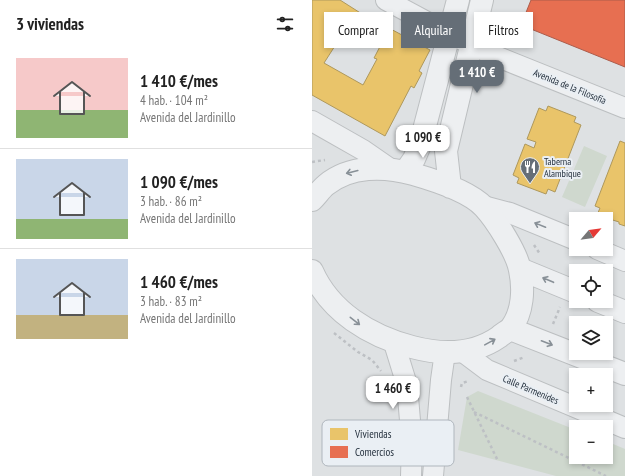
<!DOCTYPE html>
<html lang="es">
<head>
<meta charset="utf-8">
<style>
	:root { --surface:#fff; --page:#f6f6f6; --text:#222; --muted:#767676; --line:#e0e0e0; --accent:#656e77 }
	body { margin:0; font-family:"PT Sans Narrow",sans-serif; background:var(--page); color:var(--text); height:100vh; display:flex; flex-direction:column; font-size:15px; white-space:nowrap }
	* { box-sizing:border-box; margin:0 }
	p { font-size:13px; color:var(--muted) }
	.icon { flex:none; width:22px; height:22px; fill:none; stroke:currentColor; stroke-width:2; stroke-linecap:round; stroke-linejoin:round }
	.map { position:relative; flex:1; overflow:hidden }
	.side { display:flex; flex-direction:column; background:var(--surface); width:312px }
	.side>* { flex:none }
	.hud { position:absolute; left:12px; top:12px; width:241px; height:36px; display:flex; gap:8px }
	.needle { width:26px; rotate:61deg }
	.tools { position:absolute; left:257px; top:212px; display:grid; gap:8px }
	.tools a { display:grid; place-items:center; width:44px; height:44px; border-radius:0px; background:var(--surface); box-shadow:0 2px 6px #0003; font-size:20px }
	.price { position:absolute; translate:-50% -34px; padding:0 9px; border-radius:8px; background:#fff; color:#222; font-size:13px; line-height:26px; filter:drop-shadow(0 1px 2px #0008) }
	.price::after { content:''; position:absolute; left:50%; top:24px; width:12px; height:9px; margin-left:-6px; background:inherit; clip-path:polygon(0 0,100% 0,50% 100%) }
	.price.selected { background:var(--accent); color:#fff }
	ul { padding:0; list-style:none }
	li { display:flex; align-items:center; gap:12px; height:100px; padding:0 16px }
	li+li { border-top:1px solid var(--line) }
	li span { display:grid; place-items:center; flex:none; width:112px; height:80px; border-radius:0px; color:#555 }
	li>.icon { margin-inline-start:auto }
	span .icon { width:48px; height:48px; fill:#fffc; stroke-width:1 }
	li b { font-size:17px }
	h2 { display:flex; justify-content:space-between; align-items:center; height:48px; padding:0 16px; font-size:17px }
	.tag { padding:0 14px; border-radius:0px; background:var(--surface); box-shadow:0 2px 6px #0003; font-size:14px; line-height:36px }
	.tag.selected { background:var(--accent); color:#fff }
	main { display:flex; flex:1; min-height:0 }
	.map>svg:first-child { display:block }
</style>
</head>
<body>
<main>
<section class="side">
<h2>3 viviendas<svg class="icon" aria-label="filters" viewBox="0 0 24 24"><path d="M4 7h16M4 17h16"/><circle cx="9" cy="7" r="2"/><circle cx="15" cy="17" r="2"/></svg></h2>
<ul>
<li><span style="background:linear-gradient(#f6c9c9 65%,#8fb573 0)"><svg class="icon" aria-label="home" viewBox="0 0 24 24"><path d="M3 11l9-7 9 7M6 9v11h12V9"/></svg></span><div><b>1 410 €/mes</b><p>4 hab. · 104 m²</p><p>Avenida del Jardinillo</p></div></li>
<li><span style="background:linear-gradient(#c9d6e8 75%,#8fb573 0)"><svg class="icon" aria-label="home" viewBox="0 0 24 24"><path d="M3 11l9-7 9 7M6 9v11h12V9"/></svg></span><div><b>1 090 €/mes</b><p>3 hab. · 86 m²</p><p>Avenida del Jardinillo</p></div></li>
<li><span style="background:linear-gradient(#c9d6e8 70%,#c2b280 0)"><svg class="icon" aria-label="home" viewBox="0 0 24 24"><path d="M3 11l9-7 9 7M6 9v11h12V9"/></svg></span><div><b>1 460 €/mes</b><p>3 hab. · 83 m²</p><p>Avenida del Jardinillo</p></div></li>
</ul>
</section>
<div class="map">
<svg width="313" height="476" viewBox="0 0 313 476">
	<rect width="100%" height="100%" fill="#dee1e3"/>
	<!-- green -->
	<path fill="#cfd8ce" d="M272,146l23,10 -22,51 -23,-10z
		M166,391l98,39v27h30v-16l19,8v27h-69l-98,-26 9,-53z"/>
	<!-- homes -->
	<path fill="#e9c46a" stroke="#ae985c" d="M0,0h28l22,14 -5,8 -2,-2 -13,20 -2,-2 -16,25 39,22 14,-26 -3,-1 11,-21 -2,-1 4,-9 43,23 -11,21 3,2 -8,15 -3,-2 -26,50 -73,-41z
		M236,106l28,11 -2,5 7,3 -26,67 -7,-3 -2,5 -29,-11 2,-5 -6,-3 12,-31 9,4 2,-6 -9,-3 12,-31 7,3z
		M308,141l5,2v83l-6,-2v-2l-22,-7 3,-7 -5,-2z"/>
	<!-- shops -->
	<path fill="#e76f51" stroke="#ac5c4b" d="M219,0h94v67l-104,-42z"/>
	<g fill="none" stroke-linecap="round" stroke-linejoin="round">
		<defs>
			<path id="minor" d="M74,0l54,29 53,26 132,53
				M0,121l51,29 26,18
				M171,206l27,7 66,27
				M285,249l28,12
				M82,343l13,42 5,59 -1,32
				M151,352l24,18 138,58
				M121,476l8,-96 4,-28"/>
			<path id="tertiary" d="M93,172l9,-13 6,-14 38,-145
				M138,187l-4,-36 36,-151
				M0,200c5,-5 9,-11 14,-15 24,-20 59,-19 87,-11 21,6 56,17 71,33 12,13 33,46 36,63 4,19 3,42 -9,58 -3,3 -9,6 -12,9 -26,18 -57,18 -87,10 -42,-11 -82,-35 -100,-76
				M208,269l56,23
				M286,301l27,11
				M198,329l115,45"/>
		</defs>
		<!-- minor casing -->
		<use href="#minor" stroke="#bcbfc1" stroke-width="22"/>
		<!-- tertiary casing -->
		<use href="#tertiary" stroke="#bcbfc1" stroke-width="24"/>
		<!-- path -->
		<path stroke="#bdc0c4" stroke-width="2.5" stroke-dasharray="3 3" stroke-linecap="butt" d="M0,162l13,-2
			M222,245l6,9
			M241,324l7,-17
			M22,333l24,19 14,8 9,11
			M202,361l11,-4
			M149,387l1,-4 7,-2
			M155,397l31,64
			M162,412l132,64"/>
		<!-- minor -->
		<use href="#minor" stroke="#edeff1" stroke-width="20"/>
		<!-- tertiary -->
		<use href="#tertiary" stroke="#edeff1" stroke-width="22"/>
	</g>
	<!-- one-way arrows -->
	<defs><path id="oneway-shaft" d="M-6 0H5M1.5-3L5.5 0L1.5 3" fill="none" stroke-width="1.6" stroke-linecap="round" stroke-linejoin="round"/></defs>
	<g stroke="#889097">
		<use href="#oneway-shaft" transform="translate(40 172) rotate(166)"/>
		<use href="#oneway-shaft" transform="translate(228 225) rotate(-158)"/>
		<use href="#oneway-shaft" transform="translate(236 280) rotate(-157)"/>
		<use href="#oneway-shaft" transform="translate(43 321) rotate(38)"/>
		<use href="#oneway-shaft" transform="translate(178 342) rotate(-29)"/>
		<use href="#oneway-shaft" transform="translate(235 343) rotate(21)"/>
	</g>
	<!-- icons -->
	<defs>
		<symbol id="restaurant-pin" viewBox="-11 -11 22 30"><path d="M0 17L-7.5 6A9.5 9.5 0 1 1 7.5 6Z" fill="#656e77" stroke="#eaeff4"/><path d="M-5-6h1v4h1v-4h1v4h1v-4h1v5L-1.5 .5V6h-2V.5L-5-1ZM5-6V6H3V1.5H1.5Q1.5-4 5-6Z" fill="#fff"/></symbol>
	</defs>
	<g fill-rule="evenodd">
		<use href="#restaurant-pin" x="207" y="156" width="22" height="30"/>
	</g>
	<g text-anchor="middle" stroke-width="4" stroke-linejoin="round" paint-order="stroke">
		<!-- street labels -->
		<g font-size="10" fill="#24303d" stroke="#eaeff4">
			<text transform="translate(258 86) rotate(22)" y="4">Avenida de la Filosofía</text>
			<text transform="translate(219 389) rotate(23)" y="4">Calle Parmenides</text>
		</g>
		<!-- poi labels -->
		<g font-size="10" fill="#24303d" stroke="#eaeff4" text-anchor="start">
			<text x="232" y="165">Taberna<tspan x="232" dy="12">Alambique</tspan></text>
		</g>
	</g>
	<!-- legend -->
	<rect x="10" y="420" width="132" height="46" rx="6" fill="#eaeff4" stroke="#afb6bd" stroke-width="1"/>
	<rect x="18" y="428" width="18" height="12" fill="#e9c46a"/>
	<rect x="18" y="446" width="18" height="12" fill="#e76f51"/>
	<g font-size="11" fill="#24303d">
		<text x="43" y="438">Viviendas</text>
		<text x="43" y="456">Comercios</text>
	</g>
</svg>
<div class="tools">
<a><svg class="needle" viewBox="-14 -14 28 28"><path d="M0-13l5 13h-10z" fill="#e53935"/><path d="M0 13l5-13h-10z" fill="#767676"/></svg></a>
<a><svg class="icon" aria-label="locate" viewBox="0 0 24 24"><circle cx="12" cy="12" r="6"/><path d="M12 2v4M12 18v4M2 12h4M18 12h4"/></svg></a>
<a><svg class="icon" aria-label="layers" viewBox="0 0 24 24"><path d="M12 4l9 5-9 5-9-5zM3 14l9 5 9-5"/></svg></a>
<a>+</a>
<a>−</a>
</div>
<b class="price selected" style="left:165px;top:94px">1 410 €</b>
<b class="price" style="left:111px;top:159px">1 090 €</b>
<b class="price" style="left:81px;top:410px">1 460 €</b>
<div class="hud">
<a class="tag">Comprar</a>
<a class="tag selected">Alquilar</a>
<a class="tag">Filtros</a>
</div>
</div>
</main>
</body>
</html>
